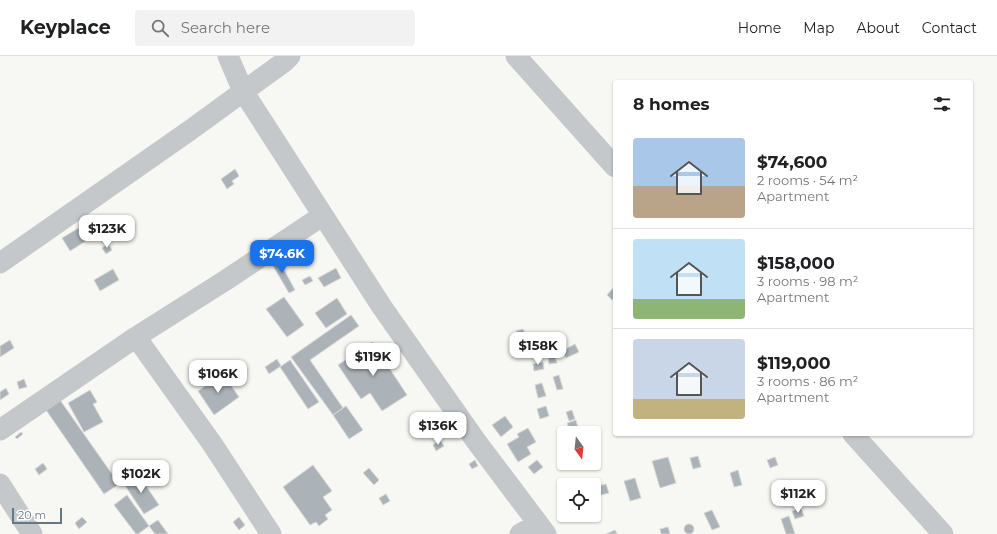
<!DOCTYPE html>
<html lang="en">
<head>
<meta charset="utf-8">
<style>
	:root { --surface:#fff; --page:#f2f2f2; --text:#202124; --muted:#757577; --line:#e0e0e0; --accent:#1a73e8 }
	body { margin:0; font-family:Montserrat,sans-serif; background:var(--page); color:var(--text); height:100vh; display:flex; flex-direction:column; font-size:15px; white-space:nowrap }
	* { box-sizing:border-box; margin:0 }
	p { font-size:13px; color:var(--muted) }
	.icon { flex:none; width:22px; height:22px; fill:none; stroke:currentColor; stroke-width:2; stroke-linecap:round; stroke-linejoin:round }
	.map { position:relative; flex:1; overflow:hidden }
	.details { position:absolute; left:613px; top:24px; width:360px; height:356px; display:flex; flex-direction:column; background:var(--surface); border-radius:4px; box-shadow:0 1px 3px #0004 }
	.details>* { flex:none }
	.needle { width:26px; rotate:165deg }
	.buttons { position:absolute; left:557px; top:370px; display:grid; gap:8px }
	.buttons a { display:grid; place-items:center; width:44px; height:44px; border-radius:4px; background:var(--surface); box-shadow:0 1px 3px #0004; font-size:20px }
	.scale { position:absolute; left:12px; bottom:10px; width:50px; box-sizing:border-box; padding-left:4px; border:2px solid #657885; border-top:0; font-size:11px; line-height:14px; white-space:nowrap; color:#657885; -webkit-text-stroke:3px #fff; paint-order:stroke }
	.price { position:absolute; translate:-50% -34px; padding:0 9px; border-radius:8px; background:#fff; color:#222; font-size:13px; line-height:26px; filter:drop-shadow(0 1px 2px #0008) }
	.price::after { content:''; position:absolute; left:50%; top:24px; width:12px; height:9px; margin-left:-6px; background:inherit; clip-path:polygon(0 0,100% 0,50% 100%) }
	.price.on { background:var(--accent); color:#fff }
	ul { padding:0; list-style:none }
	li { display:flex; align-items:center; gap:12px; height:100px; padding:0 20px }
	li+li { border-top:1px solid var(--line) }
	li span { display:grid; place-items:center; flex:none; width:112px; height:80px; border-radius:4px; color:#555 }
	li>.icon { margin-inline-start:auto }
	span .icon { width:48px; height:48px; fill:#fffc; stroke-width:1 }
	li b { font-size:17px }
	h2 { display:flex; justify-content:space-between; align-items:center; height:48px; padding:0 20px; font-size:17px }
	header { display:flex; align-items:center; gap:24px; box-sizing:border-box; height:56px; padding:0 20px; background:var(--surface); border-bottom:1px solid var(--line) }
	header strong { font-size:19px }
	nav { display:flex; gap:22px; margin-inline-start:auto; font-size:14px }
	.search { width:280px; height:36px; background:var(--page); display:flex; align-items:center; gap:10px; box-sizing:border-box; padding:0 14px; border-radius:4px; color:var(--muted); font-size:15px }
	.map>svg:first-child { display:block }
</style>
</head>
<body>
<header>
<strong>Keyplace</strong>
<div class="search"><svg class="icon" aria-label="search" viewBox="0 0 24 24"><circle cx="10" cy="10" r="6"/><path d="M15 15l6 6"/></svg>Search here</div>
<nav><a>Home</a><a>Map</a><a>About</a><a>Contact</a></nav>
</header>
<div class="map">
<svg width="997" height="478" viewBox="0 0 997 478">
	<rect width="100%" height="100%" fill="#f7f7f3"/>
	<!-- building -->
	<path fill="#abb3b9" stroke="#d8d8d6" d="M235,113l4,7 -7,5 2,3 -7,5 -6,-10z
		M82,170l7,13 -19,12 -8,-13z
		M108,188l4,6 -6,4 -4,-6z
		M276,199l19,35 -6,3 -20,-34z
		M336,212l5,10 -17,9 -6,-9z
		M113,213l6,11 -19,11 -6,-11z
		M310,220l3,5 -8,4 -3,-5z
		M613,232l2,3v6l-3,3 -5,-5z
		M284,241l20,28 -17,12 -21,-28z
		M337,242l10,16 -21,14 -11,-15z
		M351,259l8,11 -49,34 33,48 -10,7 -42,-58z
		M523,273l5,11 -7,3 -5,-12z
		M10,284l4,8 -14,9v-11z
		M372,286l35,53 -25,16 -12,-18 -9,6 -23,-34z
		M575,288l4,8 -13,6 -4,-7z
		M554,299l3,8 -8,1 -1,-8z
		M277,303l4,7 -12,8 -4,-7z
		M290,304l29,42 -11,7 -28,-42z
		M543,306l1,7 -10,2 -1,-7z
		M223,318l16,23 -25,18 -16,-24z
		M559,319l4,14 -6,1 -4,-13z
		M24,323l3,8 -8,2 -2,-7z
		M542,327l4,13 -8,2 -3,-13z
		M6,332l3,6 -9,6v-8z
		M90,334l7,12 -4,2 10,18 -19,10 -16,-29z
		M60,344l59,84 -15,10 -58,-84z
		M346,350l17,24 -14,9 -16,-24z
		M546,350l3,10 -9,3 -3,-10z
		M572,354l3,9 -6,2 -3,-9z
		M505,360l8,11 -12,10 -9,-12z
		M576,364l2,8 -8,3 -3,-8z
		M428,366l4,5 -10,8 -4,-5z
		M528,372l8,14 -9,5 4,7 -13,8 -11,-18 12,-7 -2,-3z
		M21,376l2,2 -6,5 -2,-2z
		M440,384l4,6 -8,5 -3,-6z
		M698,400l3,11 -8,2 -3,-11z
		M668,401l8,26 -16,5 -8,-27z
		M775,401l3,8 -8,3 -3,-8z
		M475,404l3,6 -6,3 -3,-5z
		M537,404l6,7 -9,7 -6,-7z
		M43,407l4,6 -8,6 -4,-6z
		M313,409l19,26 -9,6 9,13 -7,5 3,4 -9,7 -3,-4 -6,3 -27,-38z
		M369,412l10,12 -5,5 -11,-12z
		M738,414l4,15 -8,2 -4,-14z
		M138,418l21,31 -15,9 -20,-30z
		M635,422l6,20 -11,3 -6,-20z
		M606,428l3,9 -8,2 -3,-9z
		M386,438l4,7 -7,4 -4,-7z
		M127,439l22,31 -11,8h-2l-22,-29z
		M801,452l3,8 -9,3 -3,-8z
		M712,454l8,17 -8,3 -8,-17z
		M789,460l6,18h-9l-5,-15z
		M82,461l5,5 -8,7 -4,-6z
		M239,461l6,8 -6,5 -6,-8z
		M158,464l10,14h-13l-6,-8z
		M684 473a5 5 0 1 1 10 0a5 5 0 1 1-10 0Z
		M668,471l2,7h-9l-1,-5z
		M615,474l2,4h-11z"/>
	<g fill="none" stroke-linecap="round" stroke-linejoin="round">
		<!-- minor -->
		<path stroke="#c4c8cb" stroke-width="21" d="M228,0l15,35 139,216 94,134 70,93
			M516,0l99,111
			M0,207l189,-132 95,-69 6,-6
			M136,281l77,108 58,89
			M0,374l136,-93 90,-57 96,-64
			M853,378l90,100
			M0,428l32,50
			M520,478l18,-10"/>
	</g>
</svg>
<div class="buttons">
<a><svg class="needle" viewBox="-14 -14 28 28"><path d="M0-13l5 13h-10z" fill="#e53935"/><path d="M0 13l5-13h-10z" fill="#757577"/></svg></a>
<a><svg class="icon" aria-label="locate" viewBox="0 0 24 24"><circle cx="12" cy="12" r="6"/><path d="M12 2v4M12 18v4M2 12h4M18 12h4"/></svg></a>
</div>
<div class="scale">20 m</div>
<b class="price" style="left:107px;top:193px">$123K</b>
<b class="price on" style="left:282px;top:218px">$74.6K</b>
<b class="price" style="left:538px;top:310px">$158K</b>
<b class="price" style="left:373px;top:321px">$119K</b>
<b class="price" style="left:218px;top:338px">$106K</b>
<b class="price" style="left:438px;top:390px">$136K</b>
<b class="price" style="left:141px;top:438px">$102K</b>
<b class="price" style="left:798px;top:458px">$112K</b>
<section class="details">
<h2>8 homes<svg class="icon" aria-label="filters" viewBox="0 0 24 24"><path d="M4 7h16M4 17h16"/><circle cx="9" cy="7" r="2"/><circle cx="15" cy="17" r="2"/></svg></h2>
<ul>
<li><span style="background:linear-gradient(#a9c7e8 60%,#b9a48a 0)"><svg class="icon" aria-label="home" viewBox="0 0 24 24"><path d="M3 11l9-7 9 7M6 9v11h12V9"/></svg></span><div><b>$74,600</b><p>2 rooms · 54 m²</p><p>Apartment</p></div></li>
<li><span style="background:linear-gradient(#bfe0f5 75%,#8fb573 0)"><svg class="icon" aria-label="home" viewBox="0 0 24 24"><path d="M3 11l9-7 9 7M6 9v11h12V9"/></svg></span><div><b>$158,000</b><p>3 rooms · 98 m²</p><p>Apartment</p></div></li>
<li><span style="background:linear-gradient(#c9d6e8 75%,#c2b280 0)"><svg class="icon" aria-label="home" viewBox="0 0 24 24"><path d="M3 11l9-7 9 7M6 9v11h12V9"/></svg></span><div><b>$119,000</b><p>3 rooms · 86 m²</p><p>Apartment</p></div></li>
</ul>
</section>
</div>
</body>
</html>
